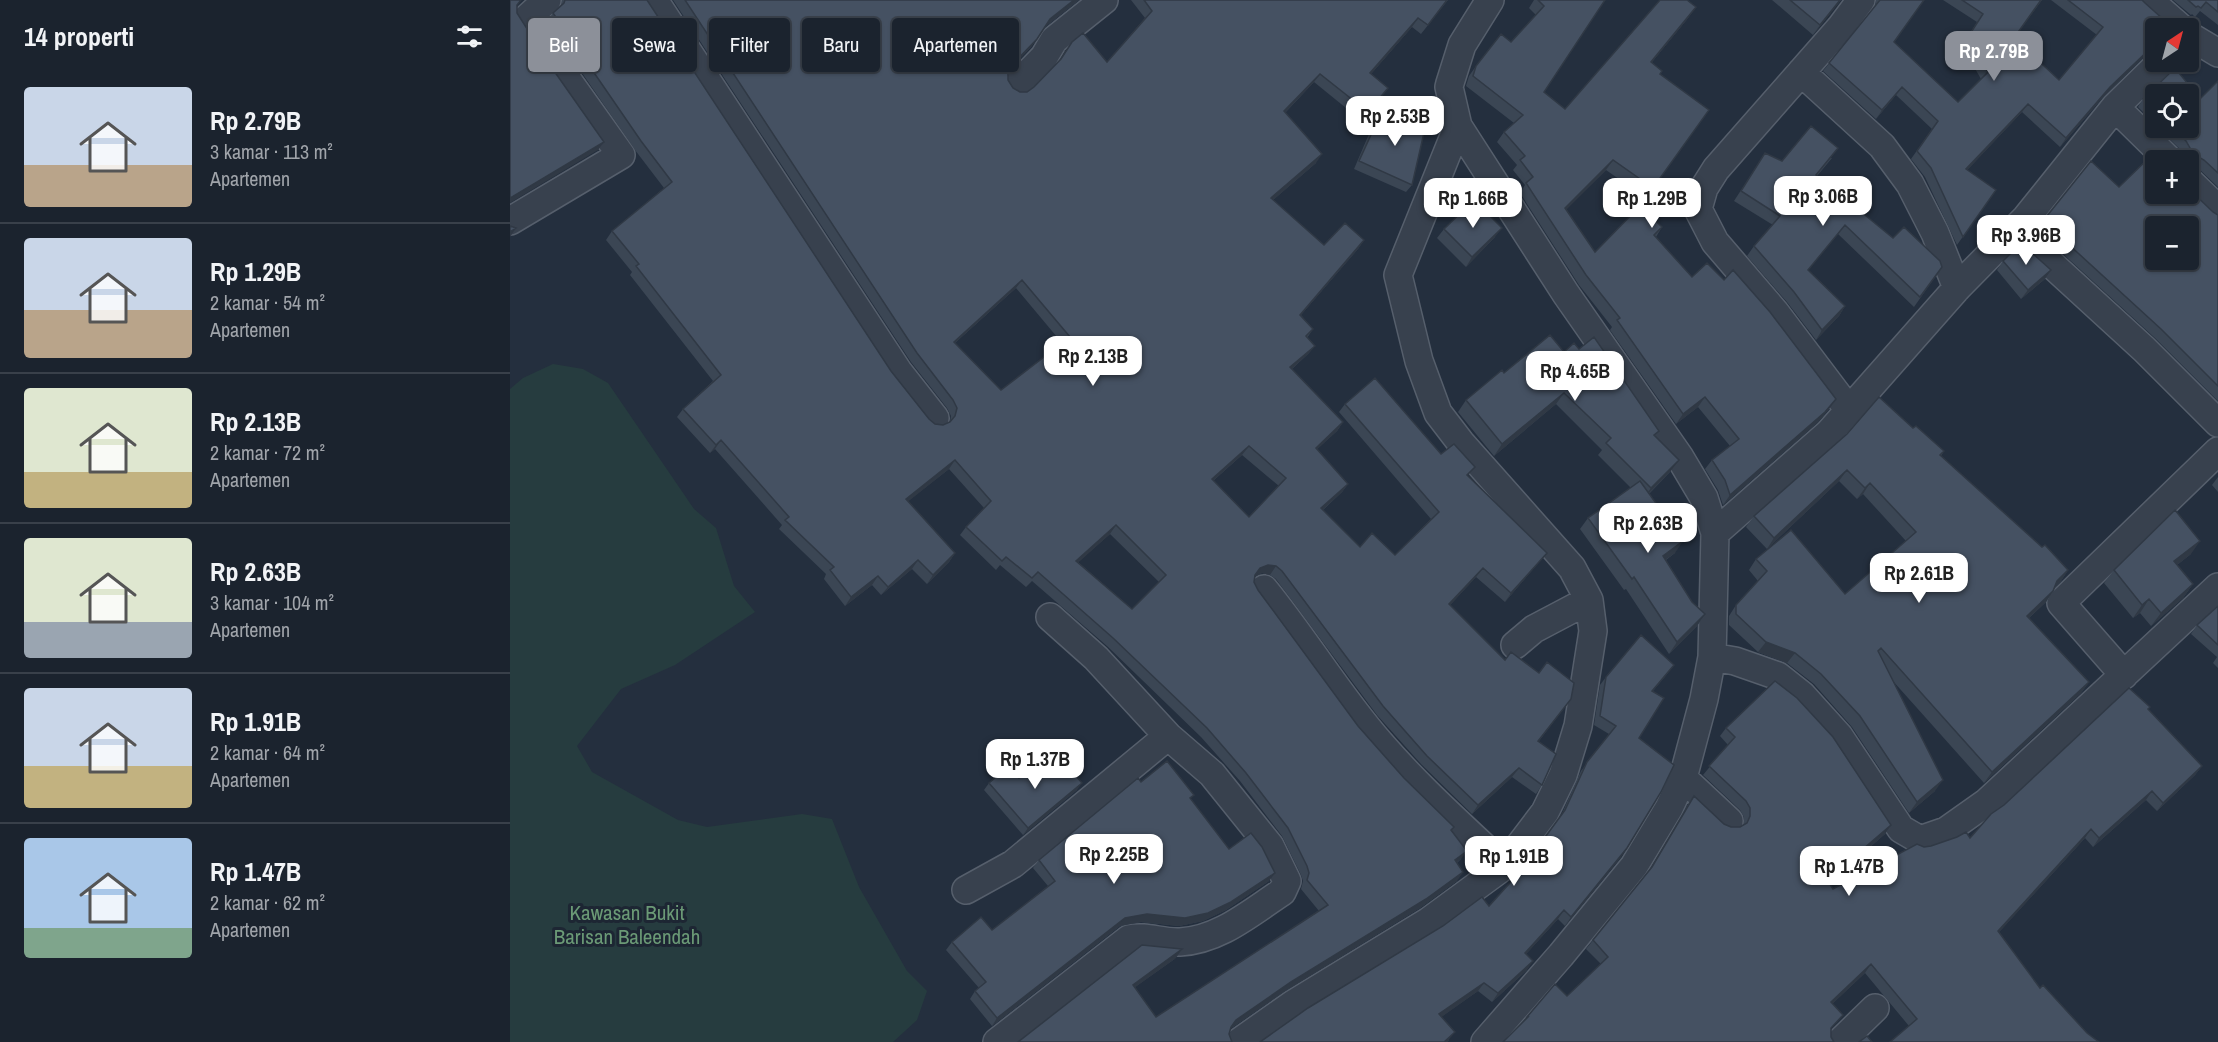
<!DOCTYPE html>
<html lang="id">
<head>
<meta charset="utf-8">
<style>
	:root { --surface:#1b232e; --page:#242b36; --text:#f1f3f6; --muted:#a0a4aa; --line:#39404a; --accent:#8c9099 }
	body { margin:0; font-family:"Archivo Narrow",sans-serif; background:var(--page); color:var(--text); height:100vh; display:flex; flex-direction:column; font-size:22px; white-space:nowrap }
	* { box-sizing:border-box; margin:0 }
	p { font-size:20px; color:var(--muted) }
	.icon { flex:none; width:33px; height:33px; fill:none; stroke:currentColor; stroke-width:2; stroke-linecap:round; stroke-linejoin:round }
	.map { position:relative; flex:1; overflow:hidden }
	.panel { display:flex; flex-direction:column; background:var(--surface); width:510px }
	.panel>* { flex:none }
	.hud { position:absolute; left:18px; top:18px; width:570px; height:54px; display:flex; gap:12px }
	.needle { width:39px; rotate:36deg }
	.buttons { position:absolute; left:1635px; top:18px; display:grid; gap:12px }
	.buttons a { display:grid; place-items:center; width:54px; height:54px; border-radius:6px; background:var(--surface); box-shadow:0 2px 4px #0004,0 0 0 2px var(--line); font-size:30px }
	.price { position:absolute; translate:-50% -51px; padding:0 14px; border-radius:12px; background:#fff; color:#222; font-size:20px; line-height:39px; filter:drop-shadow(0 2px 3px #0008) }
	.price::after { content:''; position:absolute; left:50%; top:36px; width:18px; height:14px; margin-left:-9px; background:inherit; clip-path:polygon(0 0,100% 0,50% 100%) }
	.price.active { background:var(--accent); color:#fff }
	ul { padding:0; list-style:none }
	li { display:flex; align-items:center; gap:18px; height:150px; padding:0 24px }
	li+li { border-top:2px solid var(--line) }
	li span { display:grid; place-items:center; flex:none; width:168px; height:120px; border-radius:6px; color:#555 }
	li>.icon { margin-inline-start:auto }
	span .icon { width:72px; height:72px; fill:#fffc; stroke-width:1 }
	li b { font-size:26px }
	h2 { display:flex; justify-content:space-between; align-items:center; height:72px; padding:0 24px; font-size:26px }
	.tag { padding:0 21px; border-radius:6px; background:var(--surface); box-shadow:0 2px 4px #0004,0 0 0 2px var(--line); font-size:21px; line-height:54px }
	.tag.active { background:var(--accent); color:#fff }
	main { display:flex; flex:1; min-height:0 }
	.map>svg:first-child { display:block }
</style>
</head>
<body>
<main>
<section class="panel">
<h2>14 properti<svg class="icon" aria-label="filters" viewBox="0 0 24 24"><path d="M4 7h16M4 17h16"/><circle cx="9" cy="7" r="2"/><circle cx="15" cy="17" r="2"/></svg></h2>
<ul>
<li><span style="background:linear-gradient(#c9d6e8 65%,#b9a48a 0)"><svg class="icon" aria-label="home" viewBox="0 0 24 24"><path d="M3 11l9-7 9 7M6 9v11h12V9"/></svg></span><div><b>Rp 2.79B</b><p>3 kamar · 113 m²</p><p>Apartemen</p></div></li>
<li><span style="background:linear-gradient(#c9d6e8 60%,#b9a48a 0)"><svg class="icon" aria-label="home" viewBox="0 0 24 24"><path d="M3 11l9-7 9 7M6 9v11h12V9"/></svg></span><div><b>Rp 1.29B</b><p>2 kamar · 54 m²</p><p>Apartemen</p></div></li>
<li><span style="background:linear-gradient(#dfe7d0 70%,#c2b280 0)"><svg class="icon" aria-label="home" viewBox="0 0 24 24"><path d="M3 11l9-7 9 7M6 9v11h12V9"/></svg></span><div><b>Rp 2.13B</b><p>2 kamar · 72 m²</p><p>Apartemen</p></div></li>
<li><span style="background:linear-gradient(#dfe7d0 70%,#9aa5b1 0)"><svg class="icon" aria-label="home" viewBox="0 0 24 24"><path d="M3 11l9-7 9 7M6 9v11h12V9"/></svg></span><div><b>Rp 2.63B</b><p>3 kamar · 104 m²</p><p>Apartemen</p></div></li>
<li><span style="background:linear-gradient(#c9d6e8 65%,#c2b280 0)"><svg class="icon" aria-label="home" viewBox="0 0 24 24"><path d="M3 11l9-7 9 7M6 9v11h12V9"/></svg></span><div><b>Rp 1.91B</b><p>2 kamar · 64 m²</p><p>Apartemen</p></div></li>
<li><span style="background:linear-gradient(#a9c7e8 75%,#7fa58c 0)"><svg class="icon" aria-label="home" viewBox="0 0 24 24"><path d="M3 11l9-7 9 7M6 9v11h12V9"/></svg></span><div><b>Rp 1.47B</b><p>2 kamar · 62 m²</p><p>Apartemen</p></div></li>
</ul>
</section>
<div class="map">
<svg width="1708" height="1042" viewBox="0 0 1708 1042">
	<rect width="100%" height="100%" fill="#242f3e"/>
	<!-- green -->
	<path fill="#263c3f" d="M43,364l30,5 25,14 86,126 22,19 18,58 21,26 -80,53 -54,24 -44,57 15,26 86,48 29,7 95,-13 30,5 27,68 48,84 20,20 -10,29 -24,22h-383v-653l13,-11z"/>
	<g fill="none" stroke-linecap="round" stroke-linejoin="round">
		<defs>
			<path id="street" d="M144,0l244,371 37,47
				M1639,0l32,28
				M1678,35l30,18
				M1291,72l81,74 28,38 25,49 22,55
				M507,85l27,-28 10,-17 50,-40
				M1605,107l54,53
				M1678,180l30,29
				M0,221l111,-66 -62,-87 -33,-49 21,-19
				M1504,230l130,119 74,74
				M1339,410l-74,-98 -60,-70 -17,-33 6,-21 12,-19 124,-141 21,-28
				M1205,533l114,-100 128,-145 69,-70 89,-111 46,-45
				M754,589c41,50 74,106 116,154 38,44 82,83 124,123
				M1005,645l19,-16 55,-29
				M1202,657l23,4 43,15 24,19 37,41 62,93 19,11 26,-9 41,-29 231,-215
				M1614,675l-63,-72 157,-152
				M1173,778l46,43
				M456,890l47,-26 155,-128
				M487,1042l132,-103c17,-4 33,4 51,3 39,-2 70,-29 102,-50l5,-11 -17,-35 -58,-72 -44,-38 -72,-78 -46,-41
				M729,1042l54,-38 136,-83 75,-55 41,-54 18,-37 15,-49 15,-95 -4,-31 -17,-32 -111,-125 -23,-30 -19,-52 -21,-86 60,-149
				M975,1042l76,-87 73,-89 35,-58 14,-30 21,-79 8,-42 3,-124 -11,-35 -25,-42 -113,-162 -108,-168 -9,-39 1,-4 12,-38 28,-45
				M1330,1042l35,-34"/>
		</defs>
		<!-- street casing -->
		<use href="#street" stroke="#565f6c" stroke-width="30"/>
		<!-- street -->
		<use href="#street" stroke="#38414e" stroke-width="27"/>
	</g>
	<!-- wall -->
	<path fill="#3b4654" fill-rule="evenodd" d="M52,0h85l244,371 38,48 6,5 8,1 7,-3 1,-6 -4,-8 -36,-46 -238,-362h406l-34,27 -14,20 -23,24v9l5,8 7,4h7l7,-5 25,-26 13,-19 35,20 38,-44 -14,-18h317l-27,34 -9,-7 -41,47 11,23 -20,24 -48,-39 -29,31 31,50 -43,37 51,45 40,-5 -6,9 -57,66 12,14 -6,9 8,8 -7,8 -16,15 51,53 -6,9 -20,18 31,35 -6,8 -19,18 37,37 35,8 36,-36 -92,-107 6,-8 96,50 28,23 71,84 -35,41 -29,-25 -26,28 55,55 60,47 -26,34 3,44 -6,9 -24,-17 -40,37 -51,-50 -44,-49 -101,-136 -6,-4 -8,-2 -7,3 -1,6 4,8 100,136 94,105 9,28 -4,4v18l-37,27 -135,83 -55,38 -212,13 158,-84 -41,29 21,30 163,-106 -18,-22 2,-8 -2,-6 -19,-39 -42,-55 -39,-44 -94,-91 -75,-65 -6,6 -26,-22 -4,5 -36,-35 6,-8 18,-19 -35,-39 -41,32 47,52 -6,9 -22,22 -15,-15 -31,26 -9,-10 -27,21 -21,-27 2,-5 -47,-45 3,-4 -67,-76 -5,4 -33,-36 6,-8 30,-28 -83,-106 2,-3 -26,-32 6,-9 52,-43 -29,-38 -88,-128 6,-9 9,-9zM506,288l46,55 -61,47 -46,-47zM732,455l37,31 -30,31 -36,-36zM600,534l49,48 -27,27 -54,-47z
		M1024,0h71l-61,92 21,17 124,-92 -37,45 8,12 49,36 -63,88 -40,-28 -40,39 29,43 67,-25 -6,10 36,40 137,132 -11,13 -95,83 -5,-15 -13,-21 7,-9 18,-14 -32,-39 -22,17 -66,-94 2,-3 -33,-42 -59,-92 5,-8 -12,-15 4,-5 -20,-23 7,-10 10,-9 -48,-37 3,-10 7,-10 35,-24 25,-27 -7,-7z
		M1262,0h69l-28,35z
		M1366,0h48l-30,42 64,60 23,-23 -19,-33 15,-24 -34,-22h99l-28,38 45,42 38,-45 -46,-35h91l14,28v21l-6,2 -46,45 -44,51 -38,-35 -55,58 29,20 -39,55 -32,-68 -14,-18 21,-30 -36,-34 -20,24 -53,-48 52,-64 1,-5z
		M1663,0h45v25l-18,-14 -5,6 -3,-3 -1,1z
		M1665,68l25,31 18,-18v106l-20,-19 -7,-3h-3v-5h-4v-4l-4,-7 -22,-21h30v-34h-32v31l-18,-18 5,-8z
		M871,113l31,72 -6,7 -52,-23 21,-49z
		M1255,153l17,8 50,-3 -15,18 76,62 49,29 -28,40 -76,-73 -30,36 37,36 -6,10 -23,24 -29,-38 -40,-46 7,-10 19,-21 -39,-24z
		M1646,160l57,52 5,3v186l-63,-63 -118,-108 6,-9 76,-34z
		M934,229l51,8 -29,30 -29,-29z
		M1493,261l42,18 -24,20 -24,-29z
		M1054,352l91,85 15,35 -21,22 26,59 -9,7 26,42 13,12 -8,12 -28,28 -43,-65 -2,1 -44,-61 8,-11 43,-30 -33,-33 4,-5 -46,-46 -62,52 -36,-44 8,-12 38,-27z
		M1403,428l31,23 -3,5 101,91 26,23 -7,11 -6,6 -9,15 -17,16 60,64 -8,11 -97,90 -92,-103 43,111 -26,22 -57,-86 -38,-43 -27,-21 -29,-11 -29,-27v-9l7,-11 22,-24 -9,-11 7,-11 89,35 61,-53 -43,-47 -6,5 -18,-18 -72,68 -21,-22 8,-11z
		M1708,477v15l-6,-7z
		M1681,554l-14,11 16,19 -10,14 -32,28 -11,-13 -7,5 -29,-35 10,-13z
		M1708,606v62l-5,-5 4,-6 -26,-23 6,-9z
		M1158,673l-15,18 -14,47 -18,119 -56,69 -7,-7 -32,35 1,16 -35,32 -14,-11 -37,26 8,23 -2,2h-187l229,-136 41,-45 -1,-1 31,-42 21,-47 28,-37 -15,-9 6,-40 6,-8z
		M1638,709l54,57 -7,9 -38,36 -11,-11 -53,47 -8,-9 -86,94 41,56 47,45 -178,-7 -44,-53 -33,31 5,19 -315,1 5,-7 40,-21 34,-32 -15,-15 63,-78 39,-67 6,-8 30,28 7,3h9l4,-3v-7l-4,-7 -37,-35 25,-30 -8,-9 6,-8 165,97 -6,9 -56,49 4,6 91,-42 46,-9z
		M532,773l35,17 -54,45 -39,-45 5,-7 30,-5z
		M631,782l50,17 38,50 40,32 -43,29 -23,11 -24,5 -38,-4 -21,4 -128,100 -22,-27 5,-8 4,-3 -33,-38 6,-8 40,-12 56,-44 -15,-18 6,-8z"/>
	<!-- shaded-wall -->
	<path fill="#303945" d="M564,0h5l-35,28 6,-9z
		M1330,0l-2,4 -25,31 7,-10z
		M1186,7l-7,10 -45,55 7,-10z
		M908,18l-6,9 -48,55 6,-9z
		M527,39l-6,8 -25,27 6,-9z
		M1646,43v6l-6,2 -46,45 -44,51 6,-9 44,-51z
		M810,74l-6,8 -36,38 6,-9z
		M1392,87l-6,8 -20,24 6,-9z
		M1518,104l-6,8 -62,66 6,-9z
		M94,142l-6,8 -88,53v-5z
		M812,154l-6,9 -51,44 6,-9z
		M1680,156h7l-6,9h-3v-5h-1z
		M1103,160l-7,10 -48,48 7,-10z
		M6,228l-6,9v-5z
		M992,228l-7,9 -29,30 6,-10z
		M854,240l-6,9 -64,74 6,-8z
		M1541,270l-6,9 -24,20 7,-9z
		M512,280l-6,8 -69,62 7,-8z
		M1335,306l-6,10 -23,24 6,-10z
		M805,346l-7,8 -24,22 6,-9z
		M1054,393l-8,11 -62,52 8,-12z
		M1195,397l-7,10 -22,17 7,-10z
		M1326,399l-7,10 -11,13 -95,83 7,-10z
		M833,422l-6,9 -27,25 6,-8z
		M211,440l-6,9 -5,4 6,-8z
		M739,446l-7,9 -36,32 6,-8z
		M445,460l-6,9 -49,39 6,-9z
		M1169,460l-9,12 -27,27 8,-11z
		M1337,470l-8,11 -72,68 7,-11z
		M1360,483l-7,11 -6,5 8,-11z
		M838,484l-6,8 -27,25 6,-9z
		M606,525l-6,9 -40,36 6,-9z
		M1173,541l-8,12 -20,14 8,-11z
		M1690,541l-9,13 -27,21 10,-14z
		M445,553l-6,9 -22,22 6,-9z
		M1037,553l-7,8 -35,41 6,-9z
		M408,560l-6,9 -31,26 7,-8z
		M758,565l8,1 -6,9 -8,-2 -8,4 6,-9z
		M973,568l-7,9 -33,36 6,-9z
		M1558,570l-7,11 -11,11 7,-11z
		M368,576l-6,9 -27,21 6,-9z
		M1683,584l-10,14 -32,28 10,-13z
		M1543,591l-7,11 -27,25 8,-11z
		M1639,599l-9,14 -7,5 9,-13z
		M1195,614l-8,12 -28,28 8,-12z
		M1256,642l29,11 -8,10 -29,-11z
		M1164,665l-6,8 -22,26 6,-8z
		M1579,682l-8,11 -97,90 8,-11z
		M1692,766l-7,9 -38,36 6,-8z
		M1009,768l-7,9 -40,37 6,-9z
		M1433,780l-8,11 -26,22 8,-11z
		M572,783l-5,7 -54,45 5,-7z
		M1642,791l-6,9 -53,47 6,-9z
		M1381,825l-6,9 -64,55 6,-9z
		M1581,829l-6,9 -93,102 6,-9z
		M1117,848l-6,9 -56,69 6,-9z
		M957,851l-6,8 -13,10 7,-9z
		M953,872l-6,9 -37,27 -135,83 -55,38 -5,7 11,-16 55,-38z
		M765,873l-6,8 -43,29 -23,11 -24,5 -38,-4 -21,4 -128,100 5,-8 128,-100z
		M1054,910l-6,9 -39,43 6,-9z
		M672,949l-6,9 -49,35 6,-8z
		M1023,961l-6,9 -35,32 6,-9z
		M1361,964l-6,9 -40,38 6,-9z
		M974,983l-6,8 -45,32 6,-9z
		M945,1032l-8,10h-3z"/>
	<!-- building -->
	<path fill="#455162" stroke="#303945" stroke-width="1.5" fill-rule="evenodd" d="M0,0h11l-4,5v8l35,55 52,74 -94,56z
		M55,0h82l244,371 38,48 6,5 8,1 7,-3 5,-6 2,-8 -4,-8 -36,-47 -232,-353h389l-24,19 -13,20 -25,26 -4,7v8l5,8 7,4h7l7,-5 27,-28 11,-17 11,-9 24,29 45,-51 -8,-11h303l-19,25 -10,-7 -48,55 18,15 -20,24 -48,-38 -36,37 38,43 -51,44 53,47 21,-22 19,17 -64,75 13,14 -7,7 9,10 -25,21 53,55 -27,26 32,36 -27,24 39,39 12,-14 23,22 44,-43 -94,-108 30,-26 66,76 13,-10 21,23 -8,8 80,78 -36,40 -28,-25 -34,36 56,56 6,-8 28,21 8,-11 27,21 -3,16 -33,42 18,13 -14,31 -23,-17 -41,37 -51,-49 -44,-50 -101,-135 -6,-5 -8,-1 -8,3 -5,7 -1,7 4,8 100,136 46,52 50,49 -3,3 16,21 -12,9 8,12 -37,27 -135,83 -55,38 -5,7 -2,7 3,8h-214l124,-97 40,4 -49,36 23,32 172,-112 -21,-25 2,-7 -2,-7 -19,-38 -42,-55 -39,-45 -94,-90 -75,-66 -6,6 -26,-21 -4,4 -36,-34 25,-26 -36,-41 -49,39 49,54 -22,22 -15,-15 -30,27 -10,-11 -27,21 -21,-27 4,-3 -49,-47 4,-3 -68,-77 -5,5 -33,-36 38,-34 -85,-109 3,-2 -27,-33 60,-49 -31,-41 -88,-128 11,-10zM512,280l48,57 -69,53 -47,-48zM739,446l37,32 -37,39 -37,-38zM606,525l50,50 -34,34 -56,-48z
		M1028,0h67l-61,92 21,17 95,-109h27l9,7 -45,55 11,9 -2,3 49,36 -56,78 -40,-28 -48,48 30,44 45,-46 22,21 -8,8 38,42 15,-14 17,17 9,-10 37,42 66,87 -11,13 -95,83 -5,-15 -13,-20 27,-21 -34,-42 -22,17 -66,-94 3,-2 -34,-43 -60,-92 7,-6 -13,-17 5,-4 -21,-24 19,-17 -50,-39 3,-10 25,-32 10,8 33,-36z
		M1280,0h50l-20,25z
		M1370,0h44l-30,42 64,60 30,-30 -20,-35 15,-23 -21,-14h79l-27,38 45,42 44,-53 -35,-27h74l3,3 28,25h-17v15l-46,44 -44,51 -38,-34 -62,65 30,21 -33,47 -32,-69 -14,-17 21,-30 -36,-34 -20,23 -53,-47z
		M1678,0h30v12l-12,-10 -5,6 -3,-2 -2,1z
		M1665,68l25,31 18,-18v92l-14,-13 -7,-4h-7v-8l-4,-7 -13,-13h15v-34h-32v16l-13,-11z
		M871,113l45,11 -14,61 -53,-24z
		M1301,126l27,22 -22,27 77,63 11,-11 36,34 2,6 -22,30 -75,-72 -37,45 37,36 -23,24 -28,-38 -40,-46 26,-30 -39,-25 24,-38 17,8z
		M1644,153l9,7h-7v34h32v-6l25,24 5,3v171l-57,-57 -118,-108 48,-60 28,26zM1646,226h32v34h-32z
		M964,200l28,28 -30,29 -28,-28z
		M0,226l6,2 -6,4z
		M1511,243l30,27 -23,20 -25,-29z
		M1040,335l14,17 10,-9 5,6 15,-12 65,94 -5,4 25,25 -28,28 -45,-45 5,-5 -47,-45 -62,51 -36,-44 36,-30 2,3z
		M1369,397l34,31 3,-2 28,25 -4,4 102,92 3,-2 23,25 -11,11 -4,10 -26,25 62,66 -97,90 -111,-124 -3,3 65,129 -26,22 -57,-86 -39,-42 -26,-21 -29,-11 -30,-28v-9l31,-34 -11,-12 35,-29 54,64 71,-62 -46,-49 -5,5 -18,-18 -73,68 -20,-22 93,-82z
		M1130,481l43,60 -20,15 29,46 13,12 -28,28 -43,-65 -2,2 -44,-61z
		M1665,510l25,31 -26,20 19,23 -32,29 -12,-14 -7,6 -28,-35z
		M1708,606v39l-21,-20z
		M1131,635l33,30 -22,26 12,7 -25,40 35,27 -13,27 -34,56 -56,69 -7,-7 -39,43 8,8 -35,32 -14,-10 -45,31 16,18 -11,10h-184l48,-34 135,-82 39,-29 7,9 48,-53 -2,-2 30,-41 22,-48 29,-36 -16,-10 6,-39z
		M1265,681l22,17 36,39 58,88 -64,55 6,9 84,-45 7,3 7,-1 26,-9 9,-5 4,6 21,-24 13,-9 125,-117 21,19 -2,2 54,57 -39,37 -11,-12 -53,47 -8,-9 -93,102 42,57 3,-3 44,48 12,9h-209l27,-23 -46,-55 -40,38 12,13 -12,13v9l3,5h-331l25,-25h-1l28,-33 12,12 41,-39 -15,-17 59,-73 42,-71 30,28 7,3h9l7,-4 3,-7v-8l-4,-7 -37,-35 26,-29 -9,-9z
		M549,757l23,26 -54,45 -39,-45 20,-17 10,12 15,-14 8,9z
		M657,761l27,34 -4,3 39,51 22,-16 11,14 13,26 -44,29 -23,11 -23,5 -38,-4 -22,4 -128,100 -22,-27 11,-9 -34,-40 29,-25 11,13 63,-49 -16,-21 99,-82 3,4z
		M1357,1036l5,6h-13z"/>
	<g text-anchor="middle" stroke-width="6" stroke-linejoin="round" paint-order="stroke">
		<!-- park labels -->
		<g font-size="21" fill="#6b9a76" stroke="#1d2633">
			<text x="117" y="920">Kawasan Bukit<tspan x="117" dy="24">Barisan Baleendah</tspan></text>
		</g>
	</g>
</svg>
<div class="buttons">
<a><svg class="needle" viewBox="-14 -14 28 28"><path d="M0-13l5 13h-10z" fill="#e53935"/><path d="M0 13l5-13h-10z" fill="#a0a4aa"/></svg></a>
<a><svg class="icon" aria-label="locate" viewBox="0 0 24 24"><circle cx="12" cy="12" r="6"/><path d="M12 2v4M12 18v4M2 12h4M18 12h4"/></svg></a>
<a>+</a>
<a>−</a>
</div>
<b class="price active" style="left:1484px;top:82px">Rp 2.79B</b>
<b class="price" style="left:885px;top:147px">Rp 2.53B</b>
<b class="price" style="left:1313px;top:227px">Rp 3.06B</b>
<b class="price" style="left:963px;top:229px">Rp 1.66B</b>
<b class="price" style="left:1142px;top:229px">Rp 1.29B</b>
<b class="price" style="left:1516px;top:266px">Rp 3.96B</b>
<b class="price" style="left:583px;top:387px">Rp 2.13B</b>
<b class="price" style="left:1065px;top:402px">Rp 4.65B</b>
<b class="price" style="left:1138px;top:554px">Rp 2.63B</b>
<b class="price" style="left:1409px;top:604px">Rp 2.61B</b>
<b class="price" style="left:525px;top:790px">Rp 1.37B</b>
<b class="price" style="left:604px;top:885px">Rp 2.25B</b>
<b class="price" style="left:1004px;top:887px">Rp 1.91B</b>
<b class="price" style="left:1339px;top:897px">Rp 1.47B</b>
<div class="hud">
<a class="tag active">Beli</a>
<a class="tag">Sewa</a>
<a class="tag">Filter</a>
<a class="tag">Baru</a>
<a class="tag">Apartemen</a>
</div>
</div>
</main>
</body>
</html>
